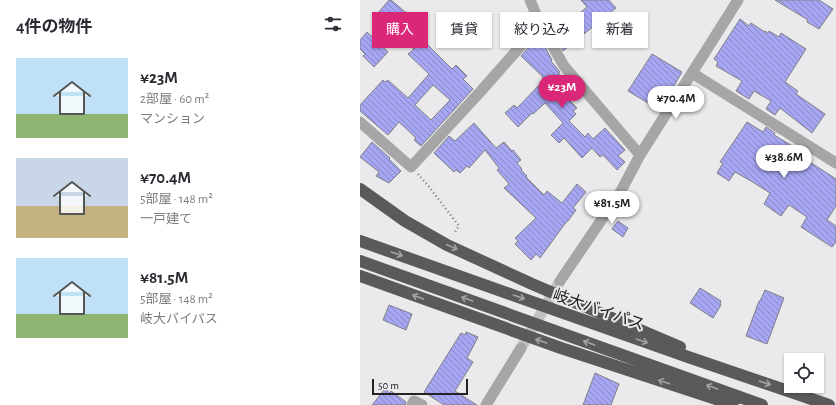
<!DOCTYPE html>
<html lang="ja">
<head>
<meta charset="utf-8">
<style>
	:root { --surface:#fff; --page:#f2f2f3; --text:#2b2b33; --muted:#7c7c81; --accent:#db2777 }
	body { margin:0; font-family:"Alegreya Sans","Noto Sans JP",sans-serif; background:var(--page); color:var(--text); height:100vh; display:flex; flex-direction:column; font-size:15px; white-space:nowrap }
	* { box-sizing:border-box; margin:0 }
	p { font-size:13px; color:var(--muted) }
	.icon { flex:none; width:22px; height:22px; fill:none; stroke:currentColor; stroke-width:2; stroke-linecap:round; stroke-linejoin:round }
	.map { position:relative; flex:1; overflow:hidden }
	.panel { display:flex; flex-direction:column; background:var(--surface); width:360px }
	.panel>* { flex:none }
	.top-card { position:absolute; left:12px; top:12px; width:380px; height:36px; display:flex; gap:8px }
	.controls { position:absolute; left:424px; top:353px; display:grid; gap:8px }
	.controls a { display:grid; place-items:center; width:40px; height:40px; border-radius:0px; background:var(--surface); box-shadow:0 1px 3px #0004; font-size:20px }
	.scale { position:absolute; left:12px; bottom:10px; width:96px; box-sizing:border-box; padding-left:4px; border:2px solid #232325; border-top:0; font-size:11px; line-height:14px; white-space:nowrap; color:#232325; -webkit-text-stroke:3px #eaeaed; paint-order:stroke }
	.price { position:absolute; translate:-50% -34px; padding:0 9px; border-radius:14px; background:#fff; color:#222; font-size:13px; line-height:26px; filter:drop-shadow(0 1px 2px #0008) }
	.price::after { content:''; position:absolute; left:50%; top:24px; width:12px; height:9px; margin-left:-6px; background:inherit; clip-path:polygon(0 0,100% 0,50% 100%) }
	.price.on { background:var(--accent); color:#fff }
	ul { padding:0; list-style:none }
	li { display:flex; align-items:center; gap:12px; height:100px; padding:0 16px }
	li span { display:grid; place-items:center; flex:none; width:112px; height:80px; border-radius:0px; color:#555 }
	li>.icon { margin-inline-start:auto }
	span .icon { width:48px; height:48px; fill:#fffc; stroke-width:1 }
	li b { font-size:17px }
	h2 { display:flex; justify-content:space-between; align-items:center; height:48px; padding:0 16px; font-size:17px }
	.chip { padding:0 14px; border-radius:0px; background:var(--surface); box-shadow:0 1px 3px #0004; font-size:14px; line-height:36px }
	.chip.on { background:var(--accent); color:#fff }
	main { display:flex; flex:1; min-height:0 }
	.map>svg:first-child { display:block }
</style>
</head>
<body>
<main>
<section class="panel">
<h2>4件の物件<svg class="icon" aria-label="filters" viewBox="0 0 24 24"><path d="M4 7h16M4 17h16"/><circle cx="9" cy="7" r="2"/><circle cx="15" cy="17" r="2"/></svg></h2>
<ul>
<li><span style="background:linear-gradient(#bfe0f5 70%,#8fb573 0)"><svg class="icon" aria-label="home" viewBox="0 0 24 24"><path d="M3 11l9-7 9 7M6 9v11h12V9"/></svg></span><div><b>¥23M</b><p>2部屋 · 60 m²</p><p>マンション</p></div></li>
<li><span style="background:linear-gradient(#c9d6e8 60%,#c2b280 0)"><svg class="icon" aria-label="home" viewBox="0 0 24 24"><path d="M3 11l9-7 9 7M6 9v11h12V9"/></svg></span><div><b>¥70.4M</b><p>5部屋 · 148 m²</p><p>一戸建て</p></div></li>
<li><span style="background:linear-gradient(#bfe0f5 70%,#8fb573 0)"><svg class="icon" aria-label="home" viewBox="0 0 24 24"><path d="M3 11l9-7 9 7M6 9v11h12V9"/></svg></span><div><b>¥81.5M</b><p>5部屋 · 148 m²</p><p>岐大バイパス</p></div></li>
</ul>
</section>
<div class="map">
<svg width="476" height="405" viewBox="0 0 476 405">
	<defs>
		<pattern id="building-back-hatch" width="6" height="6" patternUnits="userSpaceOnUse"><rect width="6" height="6" fill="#a7a6f3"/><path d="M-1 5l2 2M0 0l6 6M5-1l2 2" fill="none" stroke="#8887c5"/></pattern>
	</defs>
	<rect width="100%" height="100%" fill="#eaeaed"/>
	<!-- building -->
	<path fill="url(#building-back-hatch)" stroke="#808183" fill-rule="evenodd" d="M29,0h2l19,16 15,14 -6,6 33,33 4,-4 11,11 -4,3 10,10 -52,57 -7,-6 2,-2 -17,-16 -11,13 -28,-24v-6l23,-25 2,2 3,-2 20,18 21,-24 -21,-20 6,-5 -13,-11 2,-3 -26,-21zM73,85l17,15 -19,20 -16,-15z
		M221,0h28l7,8 -53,43 -7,-13 28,-23 -3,-3 6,-5z
		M415,0h44l14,9 -14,20 -12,-7 1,-2z
		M380,19l9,7 2,-3 14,9v-1l3,2 1,-2 10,6 2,-4 25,16 -21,33 13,9 -2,3 29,20 -13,19 -32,-25 -5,7 -9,-6 5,-8 -17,-10 -5,8 -13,-8 6,-10 -26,-15 2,-4 -4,-3z
		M7,32l21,20 -14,15 -11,-11 2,-2 -5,-5v-9z
		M176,39l9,8 7,13 -1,1 9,11 -2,1 9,10 -5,4 10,12 -2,2 7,7 -4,3 3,3 -7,7 16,16 3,-4 5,6 12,-11 20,22 -7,6 7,6 -8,8 -14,-15 -3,2 -8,-9 -10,10 -18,-20 -5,5 -8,-8 12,-12 -18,-20 -12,11 -1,-1 -14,14 -13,-14 9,-8 3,3 27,-28 -2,-2 1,-1 -22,-21z
		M292,54l30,18 -21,36 -7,-4 -1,2 -25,-15z
		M387,122l16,10 3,-5 9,6 -1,2 30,18 -2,4 34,22v27l-9,14 9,6v16l-4,5 -31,-20 6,-10 -18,-12 -8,11 -17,-12 6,-11 -19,-12 -16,-9 -6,9 -12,-8 6,-10 -3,-1z
		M114,123l22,25 8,-6 8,9 1,-1 8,10 -4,3 5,6 -1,1 6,6 -1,1 18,18 3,-4 15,12 15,-19 9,8 -13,16 3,2 -8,11h-1l-27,37 -4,-4 -5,6 -16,-16 3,-3 -3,-3 1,-1 20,-19 -32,-30 5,-4 -12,-14 2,-2 -14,-18 -16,18 -2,-2 -7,7 -4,-3 -2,2 -20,-19 15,-17 6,5z
		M12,142l18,16 -1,1 12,12 -12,12 -13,-7 3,-4 -19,-15z
		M258,221l10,7 -5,9 -11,-8z
		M340,288l21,13 -1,3 1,1 -8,13 -23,-15z
		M405,290l19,8 -17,46 -21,-8 13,-35h1z
		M29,305l23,9 -6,16 -23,-10z
		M106,332l12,5 -11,21 6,4 -18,29 22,14h-33l-20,-13 37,-59 4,2z
		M235,373l24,11 -8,21h-28z
		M25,389l5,4 1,-2 15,11 -1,3h-33z"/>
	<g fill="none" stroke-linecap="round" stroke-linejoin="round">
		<!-- street-tunnel -->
		<path stroke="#c2c2c5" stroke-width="11" stroke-dasharray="11 5.5" stroke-linecap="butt" d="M161,348l39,-67"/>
		<!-- path -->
		<path stroke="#7d7d7f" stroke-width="2.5" stroke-dasharray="1 3" stroke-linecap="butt" d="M58,174l12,14 29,38 -4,6"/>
		<!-- street -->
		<path stroke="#a7a6a6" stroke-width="11" d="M170,0l10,24 24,42 76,89
			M332,73l144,90
			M0,122l51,45 70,-76 59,-67
			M200,281l61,-90 19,-36 98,-155
			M52,405l2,-4 8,4
			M126,405l35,-57"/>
		<!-- highway -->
		<path stroke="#5c5959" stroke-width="12" d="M0,189l45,32 42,24 85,39 148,63
			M0,241l331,117 138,47
			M0,261l402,144
			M0,276l201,72 167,55 12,-6"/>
	</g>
	<!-- one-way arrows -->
	<defs><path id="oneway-shaft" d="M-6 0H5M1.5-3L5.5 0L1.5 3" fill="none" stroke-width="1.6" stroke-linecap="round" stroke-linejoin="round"/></defs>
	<g stroke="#a3a2a3">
		<use href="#oneway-shaft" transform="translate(92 247) rotate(25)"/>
		<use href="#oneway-shaft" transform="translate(37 254) rotate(19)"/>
		<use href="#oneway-shaft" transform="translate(58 297) rotate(-160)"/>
		<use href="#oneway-shaft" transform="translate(159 297) rotate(19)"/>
		<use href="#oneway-shaft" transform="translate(107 299) rotate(-160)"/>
		<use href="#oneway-shaft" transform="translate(181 341) rotate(-161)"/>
		<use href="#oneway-shaft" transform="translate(282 341) rotate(19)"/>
		<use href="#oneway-shaft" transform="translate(229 343) rotate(-160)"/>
		<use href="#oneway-shaft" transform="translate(304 382) rotate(-162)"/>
		<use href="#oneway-shaft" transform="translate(405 383) rotate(19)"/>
		<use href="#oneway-shaft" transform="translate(352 387) rotate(-160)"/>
	</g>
	<g text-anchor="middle" stroke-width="4" stroke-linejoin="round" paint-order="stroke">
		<!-- street labels -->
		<g font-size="16" fill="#232325" stroke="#eaeaed">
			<text transform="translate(239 309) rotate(19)" y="6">岐大バイパス</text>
		</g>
	</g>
</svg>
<div class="controls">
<a><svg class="icon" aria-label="locate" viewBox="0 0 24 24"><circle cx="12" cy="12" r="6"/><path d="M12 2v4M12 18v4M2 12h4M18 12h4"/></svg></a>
</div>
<div class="scale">50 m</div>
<b class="price on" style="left:202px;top:109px">¥23M</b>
<b class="price" style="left:316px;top:120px">¥70.4M</b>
<b class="price" style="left:424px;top:179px">¥38.6M</b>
<b class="price" style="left:252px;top:225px">¥81.5M</b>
<div class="top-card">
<a class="chip on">購入</a>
<a class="chip">賃貸</a>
<a class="chip">絞り込み</a>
<a class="chip">新着</a>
</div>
</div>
</main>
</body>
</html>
